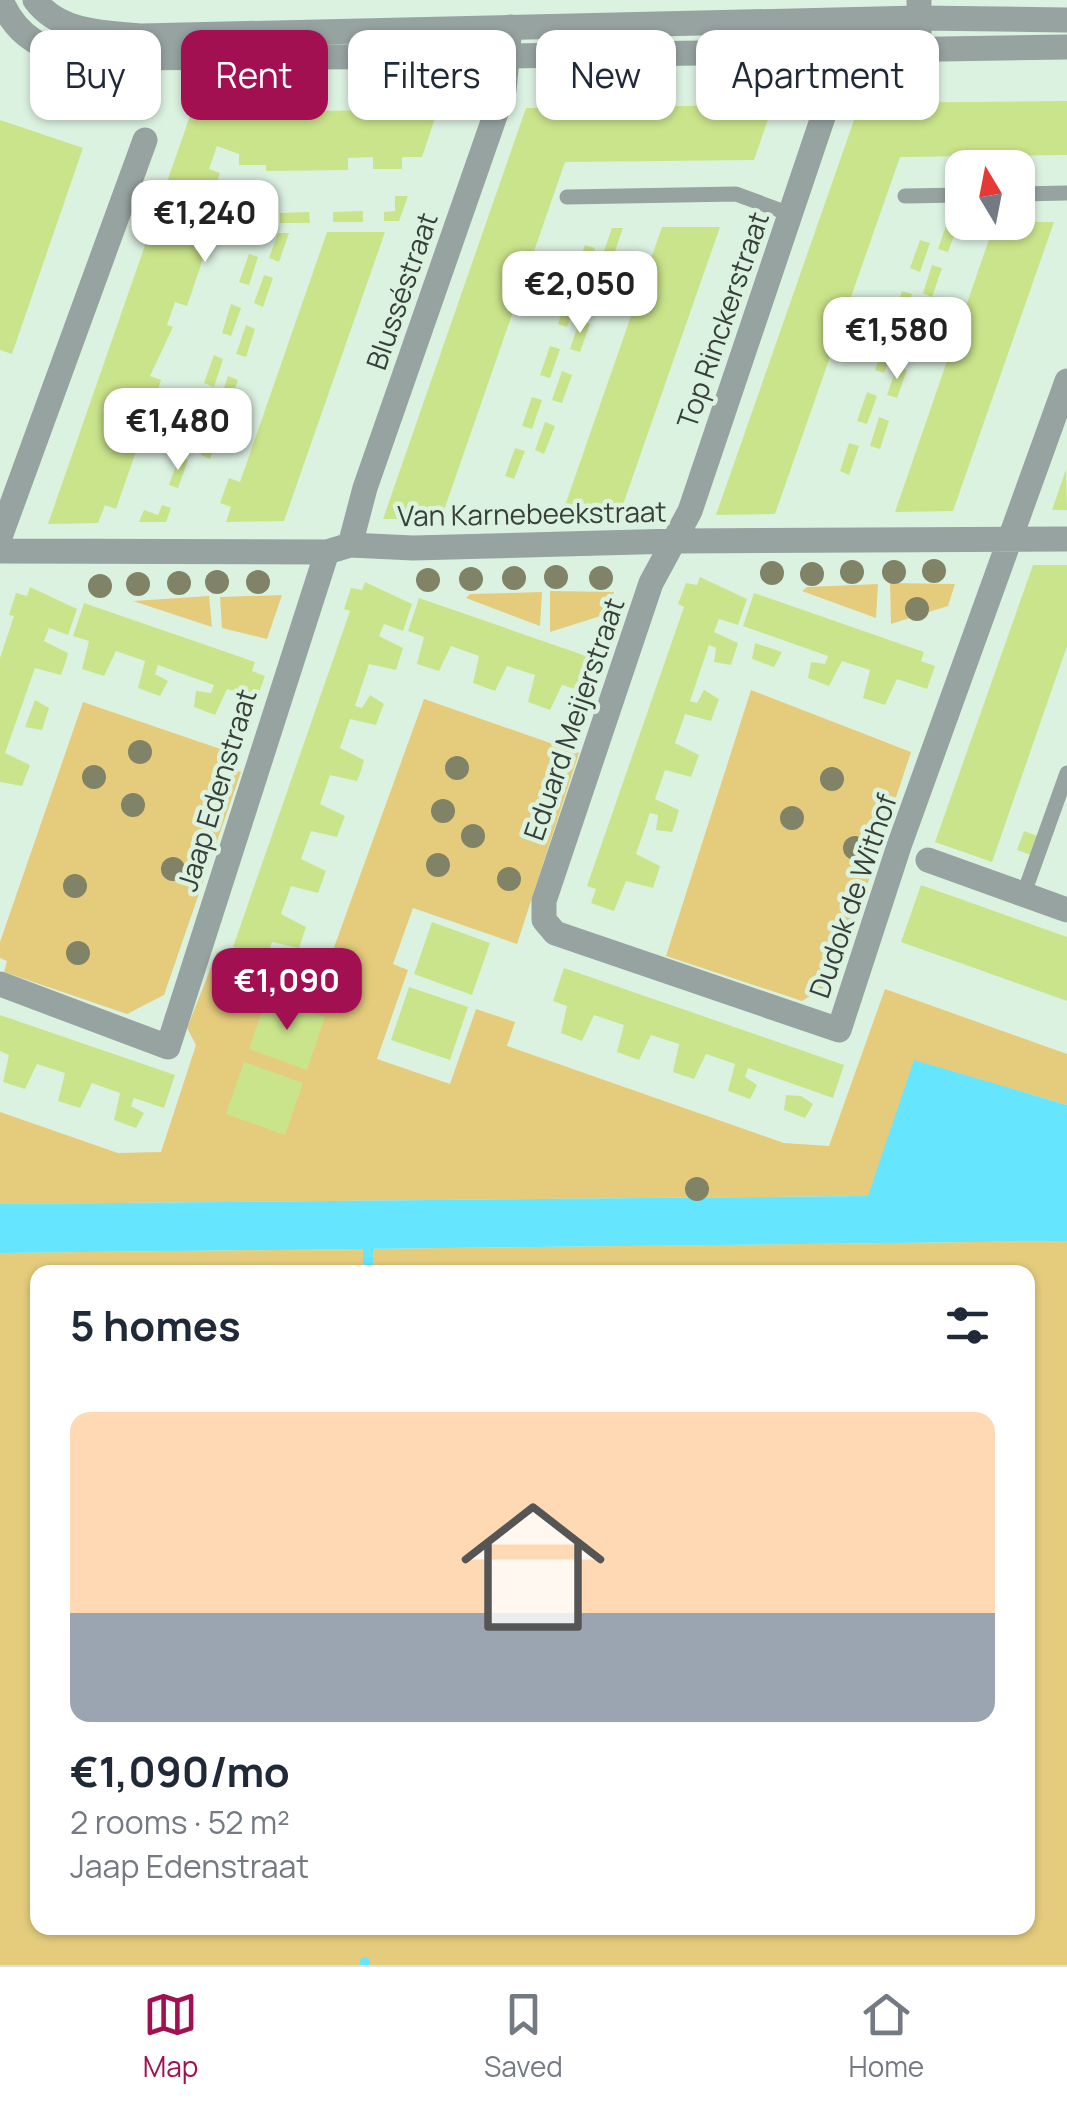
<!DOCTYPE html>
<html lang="en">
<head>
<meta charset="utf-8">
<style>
	:root { --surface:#fff; --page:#f6f6f7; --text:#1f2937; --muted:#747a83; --line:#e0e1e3; --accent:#a31052 }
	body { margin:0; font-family:Manrope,sans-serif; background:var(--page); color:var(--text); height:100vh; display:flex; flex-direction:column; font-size:38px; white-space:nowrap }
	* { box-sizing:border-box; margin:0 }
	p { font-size:32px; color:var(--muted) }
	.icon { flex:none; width:55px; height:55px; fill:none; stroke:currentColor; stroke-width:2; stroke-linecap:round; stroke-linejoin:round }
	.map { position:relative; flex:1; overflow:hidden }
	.details { position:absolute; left:30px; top:1265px; width:1005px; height:670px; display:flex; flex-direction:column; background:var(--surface); border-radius:20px; box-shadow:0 2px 8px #0004 }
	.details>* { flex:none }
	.top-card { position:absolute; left:30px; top:30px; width:1008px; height:90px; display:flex; gap:20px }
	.needle { width:65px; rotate:350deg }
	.controls { position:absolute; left:945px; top:150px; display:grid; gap:20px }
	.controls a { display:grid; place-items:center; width:90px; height:90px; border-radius:20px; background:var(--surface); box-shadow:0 2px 8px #0004; font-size:50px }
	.price { position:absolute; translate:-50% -85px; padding:0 22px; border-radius:20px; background:#fff; color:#222; font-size:32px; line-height:65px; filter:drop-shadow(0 2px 5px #0008) }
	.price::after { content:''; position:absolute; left:50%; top:60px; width:30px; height:22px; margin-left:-15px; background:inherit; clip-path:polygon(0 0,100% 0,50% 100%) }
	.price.selected { background:var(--accent); color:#fff }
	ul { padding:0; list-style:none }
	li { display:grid; align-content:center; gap:20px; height:530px; padding:0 40px }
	li span { display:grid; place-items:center; height:310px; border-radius:20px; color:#555 }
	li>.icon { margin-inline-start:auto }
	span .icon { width:180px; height:180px; fill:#fffc; stroke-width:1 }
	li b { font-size:42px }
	h2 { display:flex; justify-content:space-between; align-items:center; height:120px; padding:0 40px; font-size:42px }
	.chip { padding:0 35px; border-radius:20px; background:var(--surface); box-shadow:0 2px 8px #0004; font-size:35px; line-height:90px }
	.chip.selected { background:var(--accent); color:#fff }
	.dock { display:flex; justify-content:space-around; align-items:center; height:140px; border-top:2px solid var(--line); background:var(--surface); font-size:28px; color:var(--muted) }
	.dock a { display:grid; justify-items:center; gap:5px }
	.dock .selected { color:var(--accent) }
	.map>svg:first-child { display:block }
</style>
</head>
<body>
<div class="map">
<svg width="1067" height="1965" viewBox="0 0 1067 1965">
	<rect width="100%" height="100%" fill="#dcf2e1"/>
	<!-- green -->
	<path fill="#e5cc7d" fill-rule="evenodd" d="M890,583l65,1 -7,22 -57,18z
		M878,584l-2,34 -74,-27 5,-4z
		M550,591l64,1 -7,22 -57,18z
		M542,592l-2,34 -74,-28 4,-4z
		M282,595l-15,44 -45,-11 -2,-31z
		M209,596l3,31 -79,-26z
		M751,690l160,62 -75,228 -34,21 -136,-45z
		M424,699l155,54 -62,191 -104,-36 -20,56 15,6 -31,89 73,25 26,-75 39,13 -8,24 277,97 45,3 56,-157 182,65v51l-153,-44 -45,135 -869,8v-92l118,41 43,-1 35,-107 -9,-17 30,-76 103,34z
		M83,702l152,52 -5,14 11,4 -77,223 -37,19 -123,-42 3,-11 -7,-3v-16z
		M1067,1241v724h-1067v-712zM38,1272h990v656h-990z"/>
	<!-- water -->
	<path fill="#65e6fe" d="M914,1060l153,45v136l-1067,12v-49l868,-8z"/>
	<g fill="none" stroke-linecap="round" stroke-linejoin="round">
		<!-- stream -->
		<path stroke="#65e6fe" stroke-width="10" d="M368,1272v-27
			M365,1962v3"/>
	</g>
	<!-- building -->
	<path fill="#cae48b" d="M1067,101v54l-167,2 -125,357 -59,1 144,-412z
		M773,105l-19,55 -189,2 -124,357h-58l143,-411z
		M438,109l-16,48h-20v12h-29v-12l-25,1v12l-82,1v-6h-27v-11l-22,-8 -8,23 11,4 -9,25 12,4 -10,27 -11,-3 -8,23 11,4 -18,53 -12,-4 -8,23 6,2 -23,49 11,4 -9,27 -12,-3 -8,23 11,4 -27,78 -11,-4 -7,18 -50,1 143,-411z
		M0,120l83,28 -71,206 -12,-4z
		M395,196h13l-9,25h-15v-9l11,-1z
		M243,211l28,9 -3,10 -28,-10z
		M363,211v11h-30v-10z
		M309,212l1,11h-30v-10z
		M995,222h59l-101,289 -58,1z
		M947,223l11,1 -10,28 -10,-3z
		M662,227h58l-101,289 -58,1z
		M612,228h11l-10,29 -10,-3z
		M327,232h58l-101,289 -58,1 5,-15 -11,-4 9,-25 11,4z
		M278,233h11l-10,29 -10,-4z
		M920,240l10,3 -10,29 -10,-4z
		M585,245l10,3 -10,29 -10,-3z
		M249,254l9,3 -9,28 -10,-3z
		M932,265l10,3 -10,29 -9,-4z
		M598,270l9,3 -9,29 -10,-4z
		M264,275l9,3 -10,29 -9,-4z
		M902,291l10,3 -10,29 -9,-4z
		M567,296l10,3 -10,28 -9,-3z
		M231,304l10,4 -10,28 -9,-3z
		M915,316l10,3 -10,28 -10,-3z
		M580,320l10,4 -10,28 -10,-3z
		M246,325l9,4 -9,28 -10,-3z
		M885,342l10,3 -11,28 -9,-3z
		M550,346l10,3 -10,29 -10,-3z
		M214,355l9,4 -9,28 -10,-4z
		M897,366l10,4 -10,28 -10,-3z
		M562,371l10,4 -10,28 -10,-3z
		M228,376l10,4 -10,28 -10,-3z
		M867,392l10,4 -10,28 -10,-3z
		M532,397l10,3 -10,29 -10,-3z
		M196,406l10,4 -10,28 -10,-4z
		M879,417l10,4 -9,28 -10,-3z
		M545,422l10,4 -11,28 -9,-4z
		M211,427l9,3 -10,29 -9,-4z
		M849,443l10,3 -10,29 -9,-4z
		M515,448l10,3 -11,28 -9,-3z
		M179,457l9,3 -10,28 -9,-3z
		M1066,469l1,41h-15z
		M162,505l9,3 -5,14h-27l5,-12 14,5z
		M1033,565h34v81l-75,216 -57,-20z
		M700,577l47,22 -9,26 -19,-6 -5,13 24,11 -7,22 -17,-3 2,-14 -7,-3 -19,56 7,2 7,-13 15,9 -8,22 -26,-7 -10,29 24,12 -8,22 -26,-7 -10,29 24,11 -3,11 -4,11 -16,-2 2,-15 -8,-2 -14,41 24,12 -7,22 -27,-7 -12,30 -23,-8 5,-14 -9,-3 97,-279 -6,-3 8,-21 11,2z
		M365,582l47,22 -9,27 -19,-7 -5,12 24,12 -7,22 -27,-6 -14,42 7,2 8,-13 14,9 -4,10 -4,11 -26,-6 -10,29 24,12 -3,11 -4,10 -27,-6 -10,29 25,12 -4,10 -4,11 -26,-6 -10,28 25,12 -8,22 -27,-7 -10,28 25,13 -7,21 -27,-6 -6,16 -33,-11 117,-336 -6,-2 7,-21 11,2z
		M30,587l47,22 -9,26 -19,-7 -5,13 24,12 -3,11 -4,11 -26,-7 -30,85 25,12 -8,21 -22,-4v-124l14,-42 -5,-1 7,-22 11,3z
		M754,593l170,59 -3,9 14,5 -8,23 -30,-10 -12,26 -22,-7 7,-28 -28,-9 -13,25 -21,-8 3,-16 14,2 3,-8 -85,-30z
		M419,598l170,59 -3,9 14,5 -8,23 -30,-9 -12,25 -22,-8 7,-27 -28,-9 -12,25 -22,-8 6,-27 -28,-10 -12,25 -22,-7 7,-27 -16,-6z
		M84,603l171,59 -3,9 13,5 -8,22 -30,-9 -12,26 -21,-8 2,-16 15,2 3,-8 -56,-20 -3,9 13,7 -8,15 -22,-8 7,-27 -29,-10 -12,25 -22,-7 7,-28 -16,-5z
		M755,643l27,9 -8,15 -22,-8z
		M35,700l14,8 -7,22 -17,-3z
		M1024,831l14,5 -7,19 -14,-5z
		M921,885l146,52v64l-166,-59z
		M432,922l58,21 -18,52 -58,-21z
		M564,968l280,97 -11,33 -85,-30 -3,9 12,8 -7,14 -22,-8 7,-27 -29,-10 -12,25 -21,-7 6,-28 -28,-9 -12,25 -22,-8 7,-27 -30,-10 -12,26 -21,-8 6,-27 -14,-5z
		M409,987l59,20 -18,53 -59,-20z
		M267,997l58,20 -18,53 -58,-21z
		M0,1015l175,60 -11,33 -30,-10 -3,8 13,7 -8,15 -22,-8 6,-27 -28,-10 -12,25 -22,-7 7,-28 -28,-9 -12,25 -22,-7 6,-27 -9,-4z
		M244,1062l59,21 -18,52 -59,-21z
		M786,1095l15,1 12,8 -8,14 -21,-8z"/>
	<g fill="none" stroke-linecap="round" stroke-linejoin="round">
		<!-- service -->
		<path stroke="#97a3a1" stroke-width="15" d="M1018,194l49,-1
			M905,196l57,-1
			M567,197l169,-3 54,20
			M1023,896l44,-123"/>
		<!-- minor -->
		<path stroke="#97a3a1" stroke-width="25" d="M919,49v-49
			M823,117l-133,394 -39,72 -107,318v19l11,13 284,97 60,-184 168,-465
			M0,537l145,-397
			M350,545l15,-57 139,-398 6,-63
			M0,551l327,1 23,-7 63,3 263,-7 391,-2
			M928,860l139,50
			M0,984l168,63 159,-495"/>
		<!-- tertiary -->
		<path stroke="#97a3a1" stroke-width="25" d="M1,0c16,38 42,49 80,58l429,-2 557,-9
			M35,0c24,33 70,33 107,36l777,-18 148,2"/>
	</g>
	<!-- trees -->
	<g fill="#808365">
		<circle cx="934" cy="571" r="12"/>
		<circle cx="852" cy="572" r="12"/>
		<circle cx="894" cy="572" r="12"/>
		<circle cx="772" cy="573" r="12"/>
		<circle cx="812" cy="574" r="12"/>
		<circle cx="556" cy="577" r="12"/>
		<circle cx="514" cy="578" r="12"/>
		<circle cx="601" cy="578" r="12"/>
		<circle cx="471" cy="579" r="12"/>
		<circle cx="428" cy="580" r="12"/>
		<circle cx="217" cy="582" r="12"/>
		<circle cx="258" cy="582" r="12"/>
		<circle cx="179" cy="583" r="12"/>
		<circle cx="138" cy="584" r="12"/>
		<circle cx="100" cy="586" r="12"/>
		<circle cx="917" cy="609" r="12"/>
		<circle cx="140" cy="752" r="12"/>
		<circle cx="457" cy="768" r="12"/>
		<circle cx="94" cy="777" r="12"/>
		<circle cx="832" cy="779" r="12"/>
		<circle cx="133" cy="805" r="12"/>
		<circle cx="443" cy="811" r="12"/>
		<circle cx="792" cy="818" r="12"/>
		<circle cx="473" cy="836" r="12"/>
		<circle cx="855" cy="848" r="12"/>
		<circle cx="438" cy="865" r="12"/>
		<circle cx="173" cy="869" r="12"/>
		<circle cx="509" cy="879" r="12"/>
		<circle cx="75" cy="886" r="12"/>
		<circle cx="78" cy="953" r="12"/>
		<circle cx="697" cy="1189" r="12"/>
	</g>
	<g text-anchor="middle" stroke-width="9" stroke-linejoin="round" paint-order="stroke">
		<!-- street labels -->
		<g font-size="28" fill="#373f39" stroke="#dcf2e1">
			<text transform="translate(402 291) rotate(-71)" y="10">Blusséstraat</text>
			<text transform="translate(723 320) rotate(-71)" y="10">Top Rinckerstraat</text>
			<text transform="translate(532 514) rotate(-1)" y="10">Van Karnebeekstraat</text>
			<text transform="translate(574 719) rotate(-71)" y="10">Eduard Meijerstraat</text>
			<text transform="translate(217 790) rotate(-73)" y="10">Jaap Edenstraat</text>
			<text transform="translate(853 896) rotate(-71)" y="10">Dudok de Withof</text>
		</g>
	</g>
</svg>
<div class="controls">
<a><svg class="needle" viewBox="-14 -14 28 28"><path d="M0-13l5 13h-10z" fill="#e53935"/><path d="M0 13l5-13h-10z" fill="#747a83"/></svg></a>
</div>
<b class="price" style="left:205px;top:265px">€1,240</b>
<b class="price" style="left:580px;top:336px">€2,050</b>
<b class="price" style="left:897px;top:382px">€1,580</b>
<b class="price" style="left:178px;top:473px">€1,480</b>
<b class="price selected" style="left:287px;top:1033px">€1,090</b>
<div class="top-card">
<a class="chip">Buy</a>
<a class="chip selected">Rent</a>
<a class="chip">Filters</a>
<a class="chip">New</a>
<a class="chip">Apartment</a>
</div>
<section class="details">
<h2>5 homes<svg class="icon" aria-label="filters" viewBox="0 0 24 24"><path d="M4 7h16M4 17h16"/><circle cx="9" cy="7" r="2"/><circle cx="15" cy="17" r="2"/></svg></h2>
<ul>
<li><span style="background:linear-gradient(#ffd9b3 65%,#9aa5b1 0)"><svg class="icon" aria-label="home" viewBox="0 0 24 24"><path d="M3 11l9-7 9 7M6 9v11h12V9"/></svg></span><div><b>€1,090/mo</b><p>2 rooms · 52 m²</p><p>Jaap Edenstraat</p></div></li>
</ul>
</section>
</div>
<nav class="dock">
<a class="selected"><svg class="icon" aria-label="map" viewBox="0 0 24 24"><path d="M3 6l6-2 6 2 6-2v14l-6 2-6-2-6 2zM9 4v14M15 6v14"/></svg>Map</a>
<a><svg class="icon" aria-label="saved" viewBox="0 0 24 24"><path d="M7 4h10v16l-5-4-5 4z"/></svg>Saved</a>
<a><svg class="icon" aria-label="home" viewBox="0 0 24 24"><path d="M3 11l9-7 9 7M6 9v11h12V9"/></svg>Home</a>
</nav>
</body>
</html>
